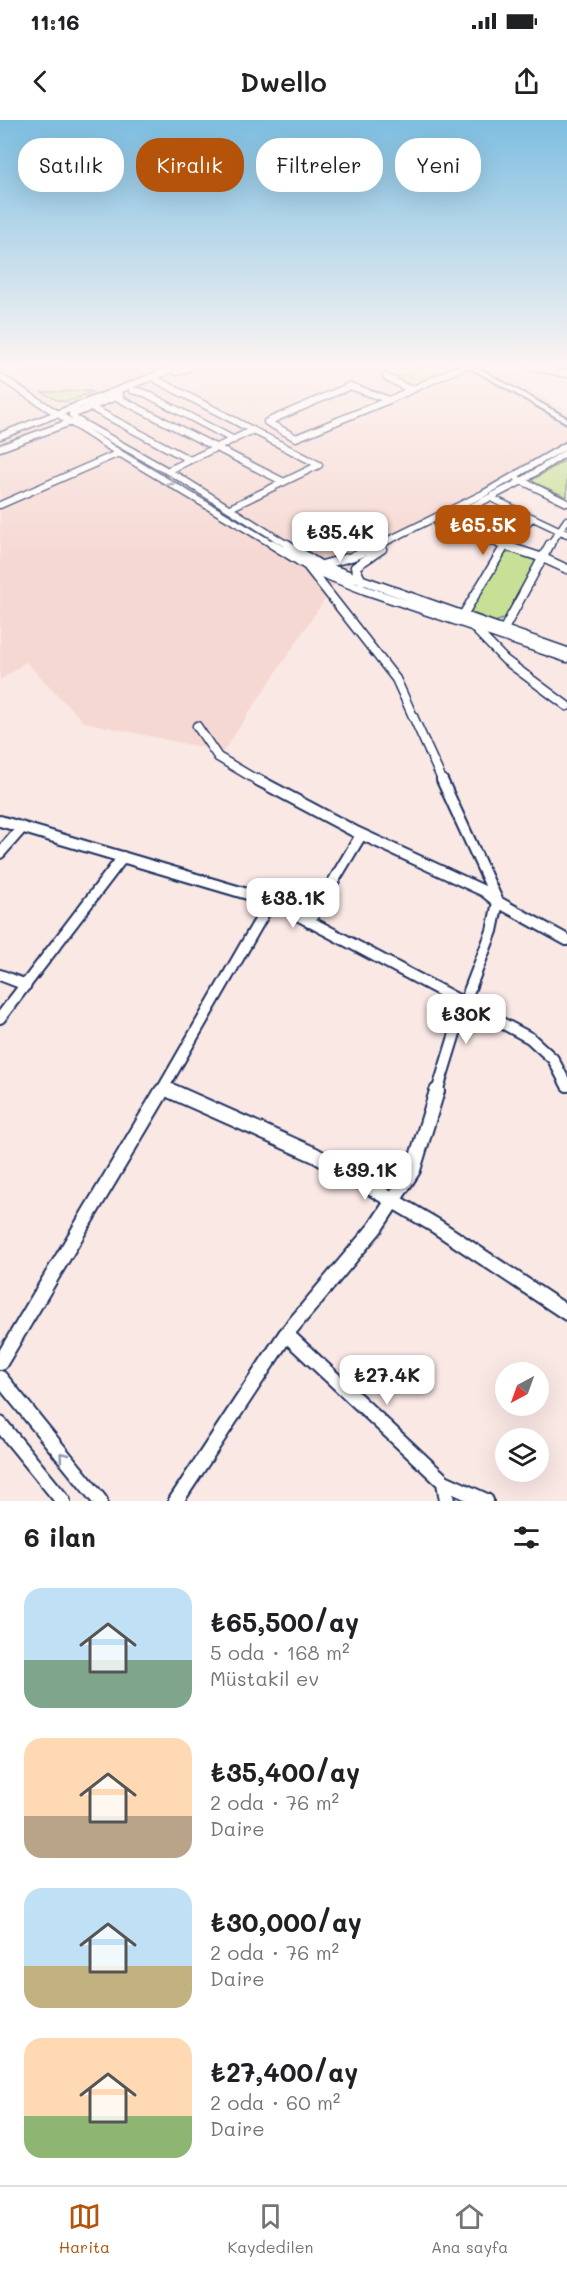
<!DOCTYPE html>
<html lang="tr">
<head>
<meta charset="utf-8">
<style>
	:root { --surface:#fff; --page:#f2f2f2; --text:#202124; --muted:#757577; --line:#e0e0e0; --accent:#b45309 }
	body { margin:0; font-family:Mali,sans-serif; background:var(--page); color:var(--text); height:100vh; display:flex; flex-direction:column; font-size:22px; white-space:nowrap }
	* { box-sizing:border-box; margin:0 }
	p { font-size:20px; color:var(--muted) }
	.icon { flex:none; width:33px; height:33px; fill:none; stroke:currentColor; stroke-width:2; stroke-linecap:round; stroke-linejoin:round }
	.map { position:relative; height:1381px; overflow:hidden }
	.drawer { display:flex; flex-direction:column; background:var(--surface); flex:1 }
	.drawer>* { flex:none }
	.banner { position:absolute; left:18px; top:18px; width:531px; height:54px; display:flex; gap:12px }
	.needle { width:39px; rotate:221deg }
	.fabs { position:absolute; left:495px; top:1242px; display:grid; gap:12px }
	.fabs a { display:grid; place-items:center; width:54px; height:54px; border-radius:50%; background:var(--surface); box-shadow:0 6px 24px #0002; font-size:30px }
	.price { position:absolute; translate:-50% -51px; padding:0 14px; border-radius:12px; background:#fff; color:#222; font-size:20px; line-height:39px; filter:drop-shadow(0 2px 3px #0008) }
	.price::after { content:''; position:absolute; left:50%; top:36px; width:18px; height:14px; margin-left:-9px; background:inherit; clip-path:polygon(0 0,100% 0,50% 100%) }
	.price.selected { background:var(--accent); color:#fff }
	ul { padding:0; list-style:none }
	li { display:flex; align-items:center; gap:18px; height:150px; padding:0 24px }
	li span { display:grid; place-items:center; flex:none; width:168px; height:120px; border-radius:18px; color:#555 }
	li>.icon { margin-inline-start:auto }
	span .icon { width:72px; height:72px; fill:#fffc; stroke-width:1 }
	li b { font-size:26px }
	h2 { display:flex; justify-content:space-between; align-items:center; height:72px; padding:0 24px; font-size:26px }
	.chip { padding:0 21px; border-radius:24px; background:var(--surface); box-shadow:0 6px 24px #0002; font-size:21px; line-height:54px }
	.chip.selected { background:var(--accent); color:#fff }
	.status { display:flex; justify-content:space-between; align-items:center; height:42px; padding:0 30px; background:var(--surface); direction:ltr }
	.status svg { height:16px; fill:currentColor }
	header { display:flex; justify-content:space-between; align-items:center; height:78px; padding:0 24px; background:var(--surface); font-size:27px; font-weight:600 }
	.tab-bar { display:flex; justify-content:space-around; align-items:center; height:84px; border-top:2px solid var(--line); background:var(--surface); font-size:16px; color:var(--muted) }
	.tab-bar a { display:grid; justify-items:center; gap:3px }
	.tab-bar .selected { color:var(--accent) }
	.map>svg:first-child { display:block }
</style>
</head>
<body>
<div class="status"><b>11:16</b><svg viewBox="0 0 49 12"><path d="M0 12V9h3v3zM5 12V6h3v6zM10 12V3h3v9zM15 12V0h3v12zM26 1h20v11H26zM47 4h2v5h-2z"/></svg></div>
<header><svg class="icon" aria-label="back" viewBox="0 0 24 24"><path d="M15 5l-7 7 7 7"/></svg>Dwello<svg class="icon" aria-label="share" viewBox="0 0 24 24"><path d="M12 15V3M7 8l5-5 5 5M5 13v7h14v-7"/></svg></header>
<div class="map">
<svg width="567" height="1381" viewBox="0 0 567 1381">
	<rect width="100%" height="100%" fill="#fae8e5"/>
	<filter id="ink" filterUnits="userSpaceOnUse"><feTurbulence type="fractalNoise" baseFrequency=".0167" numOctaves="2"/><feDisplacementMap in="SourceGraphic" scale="12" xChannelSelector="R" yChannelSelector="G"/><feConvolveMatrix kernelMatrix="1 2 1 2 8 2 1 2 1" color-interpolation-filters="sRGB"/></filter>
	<g filter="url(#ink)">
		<!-- built -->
		<path fill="#f6d8d2" d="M0,246h492l75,45v28l-228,139 -116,174 -139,-30 -58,-60 -26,18z"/>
		<!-- green -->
		<path fill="#c7e096" stroke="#71887a" stroke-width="1.5" d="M424,246h32l-46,21 -21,-11 3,-1 9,2z
			M89,271l3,1c-25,10 -26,15 -50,0z
			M567,339v38l-32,-14 -3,-3z
			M506,429l33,9 -33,60 -11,4 -26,-10z"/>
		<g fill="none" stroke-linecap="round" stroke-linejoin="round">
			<defs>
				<path id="minor-far3" d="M530,246l37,8
					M177,252l16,-6
					M0,257l119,76 156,93
					M386,257l25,13
					M157,260l162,85 -89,43
					M350,266l39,14 -93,38 -29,-16z
					M132,270l13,3 89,47
					M116,277l168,85
					M389,280l75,-34
					M78,285l-6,7 3,7 107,60 107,67
					M90,287l100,53
					M72,295l48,-20
					M0,316l180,-70
					M0,328l71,-26
					M167,351l86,-41
					M518,359l49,24
					M491,378l76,36
					M0,385l119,-52
					M460,393l62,-32 45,-29
					M437,404l68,22
					M377,426l106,-52 84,-49
					M504,426l27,-27
					M549,426l18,-26"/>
				<path id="minor-far2" d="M272,424l42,26 51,20 202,68
					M287,424l33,21 247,87
					M500,424l43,14 24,11
					M322,445l29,-8 30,-13
					M308,447l88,112 47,103
					M362,461l-7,-14 27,-18
					M463,495l43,-71
					M473,507l32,33 62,46
					M504,509l46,-85
					M197,606l21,31 42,25"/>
				<path id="minor-far1" d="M258,660l96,51 130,60 14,11 69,38
					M0,701l271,80 259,137 23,21 14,27
					M0,733l22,-25
					M309,802l52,-87
					M0,855l26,10
					M0,898l123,-161
					M164,968l10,4
					M161,972l110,-191
					M437,972l27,-88 28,-73 6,-29 -56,-122"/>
				<path id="minor" d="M171,971l144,64 121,71 131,87
					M286,1214l158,148 3,19
					M0,1243l162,-272
					M0,1258l100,123
					M0,1304l63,77
					M444,1362l42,19
					M176,1381l110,-167 89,-106 38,-58 24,-79"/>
				<path id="major" d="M467,246h8l92,52v5z"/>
			</defs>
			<!-- minor-far3 casing -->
			<use href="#minor-far3" stroke="#1b2f5e" stroke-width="9"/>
			<!-- minor-far2 casing -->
			<use href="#minor-far2" stroke="#1b2f5e" stroke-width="11"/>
			<!-- minor-far1 casing -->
			<use href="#minor-far1" stroke="#1b2f5e" stroke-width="14"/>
			<!-- minor casing -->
			<use href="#minor" stroke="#1b2f5e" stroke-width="18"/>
			<!-- major casing -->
			<use href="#major" stroke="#1b2f5e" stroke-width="4"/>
			<!-- minor-far3 -->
			<use href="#minor-far3" stroke="#fff" stroke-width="6"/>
			<!-- minor-far2 -->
			<use href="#minor-far2" stroke="#fff" stroke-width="8"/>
			<!-- minor-far1 -->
			<use href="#minor-far1" stroke="#fff" stroke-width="10"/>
			<!-- minor -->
			<use href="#minor" stroke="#fff" stroke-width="14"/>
			<!-- major -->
			<use href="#major" fill="#fff" fill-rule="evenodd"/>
		</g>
		<!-- wall -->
		<path fill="#cc9b90" stroke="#1b2f5e" stroke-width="1.5" d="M25,246h38l-2,4 -36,-1z"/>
		<!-- one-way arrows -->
		<defs><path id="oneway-chevron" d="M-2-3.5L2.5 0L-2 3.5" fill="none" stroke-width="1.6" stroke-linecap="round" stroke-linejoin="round" transform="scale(1.5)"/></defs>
		<g stroke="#8d97ae">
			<use href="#oneway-chevron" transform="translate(170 362) rotate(32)"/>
			<use href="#oneway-chevron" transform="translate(63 1336) rotate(-129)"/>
		</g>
	</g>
	<!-- sky -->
	<linearGradient id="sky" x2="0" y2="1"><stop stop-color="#7dbee1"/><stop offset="0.56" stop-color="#fdf5f3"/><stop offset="1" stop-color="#fdf5f3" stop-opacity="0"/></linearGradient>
	<rect width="567" height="439" fill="url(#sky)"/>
</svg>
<div class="fabs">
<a><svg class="needle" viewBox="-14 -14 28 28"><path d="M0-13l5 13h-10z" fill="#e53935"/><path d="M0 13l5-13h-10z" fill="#757577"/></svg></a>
<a><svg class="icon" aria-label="layers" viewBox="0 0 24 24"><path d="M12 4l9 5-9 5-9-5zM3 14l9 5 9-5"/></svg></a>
</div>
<b class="price selected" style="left:483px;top:436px">₺65.5K</b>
<b class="price" style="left:340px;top:443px">₺35.4K</b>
<b class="price" style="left:293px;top:809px">₺38.1K</b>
<b class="price" style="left:466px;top:925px">₺30K</b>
<b class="price" style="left:365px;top:1081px">₺39.1K</b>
<b class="price" style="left:387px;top:1286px">₺27.4K</b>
<div class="banner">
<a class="chip">Satılık</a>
<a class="chip selected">Kiralık</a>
<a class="chip">Filtreler</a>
<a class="chip">Yeni</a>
</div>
</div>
<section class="drawer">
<h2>6 ilan<svg class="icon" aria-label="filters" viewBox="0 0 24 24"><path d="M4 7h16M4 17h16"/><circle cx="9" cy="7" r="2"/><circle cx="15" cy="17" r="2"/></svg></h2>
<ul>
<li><span style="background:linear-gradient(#bfe0f5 60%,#7fa58c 0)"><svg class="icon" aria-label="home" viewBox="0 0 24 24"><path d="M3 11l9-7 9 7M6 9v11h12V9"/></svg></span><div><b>₺65,500/ay</b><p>5 oda · 168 m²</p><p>Müstakil ev</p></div></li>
<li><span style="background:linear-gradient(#ffd9b3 65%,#b9a48a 0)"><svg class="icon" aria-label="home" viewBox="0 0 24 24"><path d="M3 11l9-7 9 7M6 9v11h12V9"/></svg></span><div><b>₺35,400/ay</b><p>2 oda · 76 m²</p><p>Daire</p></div></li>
<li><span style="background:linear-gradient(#bfe0f5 65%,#c2b280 0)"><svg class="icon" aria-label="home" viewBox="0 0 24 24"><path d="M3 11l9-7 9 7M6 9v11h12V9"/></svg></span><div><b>₺30,000/ay</b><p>2 oda · 76 m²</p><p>Daire</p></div></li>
<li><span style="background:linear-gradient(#ffd9b3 65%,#8fb573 0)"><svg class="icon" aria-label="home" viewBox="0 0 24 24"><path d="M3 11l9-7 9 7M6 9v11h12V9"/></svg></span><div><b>₺27,400/ay</b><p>2 oda · 60 m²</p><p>Daire</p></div></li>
</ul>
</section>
<nav class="tab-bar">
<a class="selected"><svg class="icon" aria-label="map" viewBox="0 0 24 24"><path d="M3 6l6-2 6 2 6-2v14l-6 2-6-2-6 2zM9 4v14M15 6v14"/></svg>Harita</a>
<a><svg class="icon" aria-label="saved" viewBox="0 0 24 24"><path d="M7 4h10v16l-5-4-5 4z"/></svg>Kaydedilen</a>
<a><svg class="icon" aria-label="home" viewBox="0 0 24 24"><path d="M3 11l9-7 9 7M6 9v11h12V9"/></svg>Ana sayfa</a>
</nav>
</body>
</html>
